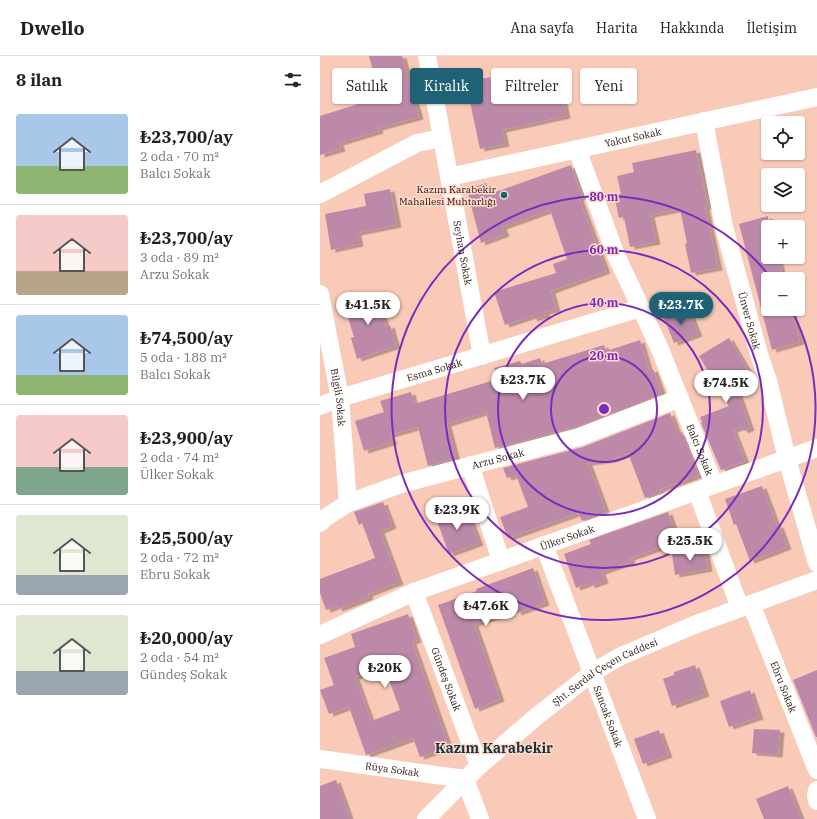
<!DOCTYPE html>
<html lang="tr">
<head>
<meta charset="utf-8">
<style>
	:root { --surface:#fff; --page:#f2f2f2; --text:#202124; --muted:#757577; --line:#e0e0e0; --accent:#1f6175 }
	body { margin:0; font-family:"IBM Plex Serif",serif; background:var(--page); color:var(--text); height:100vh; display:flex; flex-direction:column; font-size:15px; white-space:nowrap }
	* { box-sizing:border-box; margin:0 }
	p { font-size:13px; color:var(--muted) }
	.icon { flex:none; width:22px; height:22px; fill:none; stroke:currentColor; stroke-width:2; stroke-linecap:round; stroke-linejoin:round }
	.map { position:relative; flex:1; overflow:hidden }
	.details { display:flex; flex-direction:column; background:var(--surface); width:320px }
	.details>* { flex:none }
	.banner { position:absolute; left:12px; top:12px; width:380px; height:36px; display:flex; gap:8px }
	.tools { position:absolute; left:441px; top:60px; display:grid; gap:8px }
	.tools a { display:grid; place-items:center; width:44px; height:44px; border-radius:4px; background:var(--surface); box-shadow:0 1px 3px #0004; font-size:20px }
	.price { position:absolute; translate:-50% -34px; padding:0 9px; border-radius:14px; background:#fff; color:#222; font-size:13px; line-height:26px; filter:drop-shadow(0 1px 2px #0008) }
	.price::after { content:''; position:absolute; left:50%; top:24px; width:12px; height:9px; margin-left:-6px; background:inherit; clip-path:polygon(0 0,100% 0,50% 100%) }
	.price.on { background:var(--accent); color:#fff }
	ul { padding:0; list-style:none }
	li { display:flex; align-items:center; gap:12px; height:100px; padding:0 16px }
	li+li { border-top:1px solid var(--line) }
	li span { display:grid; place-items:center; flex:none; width:112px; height:80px; border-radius:4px; color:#555 }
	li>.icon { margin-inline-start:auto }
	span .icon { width:48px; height:48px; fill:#fffc; stroke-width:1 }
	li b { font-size:17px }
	h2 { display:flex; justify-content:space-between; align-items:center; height:48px; padding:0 16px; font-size:17px }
	.pill { padding:0 14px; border-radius:4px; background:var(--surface); box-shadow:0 1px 3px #0004; font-size:14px; line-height:36px }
	.pill.on { background:var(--accent); color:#fff }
	header { display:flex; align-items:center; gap:24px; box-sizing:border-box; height:56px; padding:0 20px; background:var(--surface); border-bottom:1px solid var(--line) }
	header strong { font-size:19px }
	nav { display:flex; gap:22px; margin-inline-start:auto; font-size:14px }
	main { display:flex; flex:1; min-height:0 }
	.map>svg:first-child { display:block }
</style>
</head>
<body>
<header>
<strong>Dwello</strong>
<nav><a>Ana sayfa</a><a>Harita</a><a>Hakkında</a><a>İletişim</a></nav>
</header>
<main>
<section class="details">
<h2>8 ilan<svg class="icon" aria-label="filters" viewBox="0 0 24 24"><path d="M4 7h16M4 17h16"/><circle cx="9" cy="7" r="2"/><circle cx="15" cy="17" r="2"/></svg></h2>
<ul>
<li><span style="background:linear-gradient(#a9c7e8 65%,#8fb573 0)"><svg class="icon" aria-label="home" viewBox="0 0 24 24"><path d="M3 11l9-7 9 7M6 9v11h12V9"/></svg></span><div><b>₺23,700/ay</b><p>2 oda · 70 m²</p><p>Balcı Sokak</p></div></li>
<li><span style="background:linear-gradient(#f6c9c9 70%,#b9a48a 0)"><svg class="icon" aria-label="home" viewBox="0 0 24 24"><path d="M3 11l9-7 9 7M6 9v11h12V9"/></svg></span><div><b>₺23,700/ay</b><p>3 oda · 89 m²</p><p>Arzu Sokak</p></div></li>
<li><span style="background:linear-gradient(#a9c7e8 75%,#8fb573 0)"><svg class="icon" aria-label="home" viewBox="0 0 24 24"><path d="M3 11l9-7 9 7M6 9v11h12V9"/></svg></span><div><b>₺74,500/ay</b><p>5 oda · 188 m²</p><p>Balcı Sokak</p></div></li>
<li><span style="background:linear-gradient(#f6c9c9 65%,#7fa58c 0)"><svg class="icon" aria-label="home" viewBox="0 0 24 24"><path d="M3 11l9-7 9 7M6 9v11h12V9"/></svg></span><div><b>₺23,900/ay</b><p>2 oda · 74 m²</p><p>Ülker Sokak</p></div></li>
<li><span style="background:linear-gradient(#dfe7d0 75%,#9aa5b1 0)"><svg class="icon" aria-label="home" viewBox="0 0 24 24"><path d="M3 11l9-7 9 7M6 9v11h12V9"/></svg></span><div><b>₺25,500/ay</b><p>2 oda · 72 m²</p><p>Ebru Sokak</p></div></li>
<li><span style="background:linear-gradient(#dfe7d0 70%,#9aa5b1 0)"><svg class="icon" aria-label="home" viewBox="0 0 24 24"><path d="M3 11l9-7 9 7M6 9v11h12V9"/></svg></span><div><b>₺20,000/ay</b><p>2 oda · 54 m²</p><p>Gündeş Sokak</p></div></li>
</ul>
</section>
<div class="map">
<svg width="497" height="763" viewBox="0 0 497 763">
	<defs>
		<filter id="shadow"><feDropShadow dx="4.5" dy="2.5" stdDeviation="0" flood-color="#0004"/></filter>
	</defs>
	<rect width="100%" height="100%" fill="#facab8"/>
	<!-- building -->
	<path fill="#bd89a9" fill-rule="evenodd" filter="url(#shadow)" d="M49,0h33l17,61 -41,11 1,3 -40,12 2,6 -21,6v-39l60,-19z
		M170,21l4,18 65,-15 7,36 -64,14 3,14 -25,5 -14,-66 14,-5v1z
		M376,94l12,57h-3l13,61 -27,5 -6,-29 2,-1 -7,-34 -30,6 6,27 -26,5 -6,-30 -5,1 -5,-23 7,-1 -4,-18 17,-4 -2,-9z
		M251,109l11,32 -3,1 27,73 -55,20 5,18 -11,3 1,3 -13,4 -1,-3 -27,9 -11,-33 62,-19 -3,-9 14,-5 -17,-49 -48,17 3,7 -24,9 -14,-53 19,-7 4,11z
		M70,133l7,36 -40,8 2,11 -28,6 -6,-36 41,-8 -2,-12z
		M448,160v41h10l5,22h-15v30h23l9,33 -28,8 -33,-126z
		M55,236l11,35 4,-2 6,21 -39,13 -6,-21 3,-1 -11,-35z
		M368,253l10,25 -24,9 -10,-25z
		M409,282l22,37 -16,10 15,43 -6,3 -3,-4 -8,3 12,31 -24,9 -20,-47 1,-1 -2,-5 29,-11 -30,-50z
		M320,284l9,30 4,-1 9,25 -86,33 -81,21 -9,-36 -39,12 9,35 -28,7 -10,-39 -28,8 3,7 -29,9 -9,-30 29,-9 -4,-11 31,-9 3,12 84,-25 -4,-11 26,-7 2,3 18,-6 2,6 62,-19 2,6z
		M350,357l8,21 4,-2 17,43 -39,14 1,4 -16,5 -17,-45 -17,7 -23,3 18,49 -24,9 -4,-8 -70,25 -8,-21 28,-10 -12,-32 -9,3 -4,-10 80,-21z
		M442,430l15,40 2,-1 8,22 -37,14 -14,-37 -2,1 -9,-26z
		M63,446l9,24 -12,5 19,51 -31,12 1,3 -31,12 -1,-3 -11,4 -6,-17v-14l55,-21 -13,-35 -3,2 -5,-13z
		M145,451l14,36 -30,11 -13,-36z
		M348,456l10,29 -48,17 1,4 -30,10 3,9 -14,5v-3l-14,5 -12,-34 27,-10 -2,-4z
		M384,492l4,21 -33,6 -3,-21z
		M213,512l12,35 -28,10 -1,-4 -42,15 26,75 -25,10 -37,-104 39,-14 -1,-2z
		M88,558l9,26 -5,2 37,105 -29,10 -7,-19 -47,17 -17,-48 -20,7 -9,-24 14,-5 -10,-27 31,-11 -4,-13zM64,610l16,44 -29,11 -16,-44z
		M375,609l10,29 -33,12 -9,-27 11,-4v-3z
		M497,614v67h-1l-23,-57z
		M430,634l9,27 -30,10 -9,-26z
		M434,673l26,1 -2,25 -26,-2z
		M339,674l9,25 -25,9 -9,-25z
		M16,724l14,39h-30v-33z
		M468,730l13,33h-37l-8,-20z"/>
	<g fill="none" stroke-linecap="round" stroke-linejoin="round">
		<!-- minor -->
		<g stroke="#fff" stroke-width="18">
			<path id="s1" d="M107,0l55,300"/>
			<path id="s2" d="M384,65l20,106 35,127 9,27 19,78 30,104"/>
			<path id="s3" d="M257,93l39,106 43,92 55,137"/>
			<path id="s4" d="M129,121l368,-80"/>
			<path d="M0,138l97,-51 25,-5"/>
			<path id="s5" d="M0,238l20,104 8,105"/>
			<path id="s6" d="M0,350l20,-8 301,-90"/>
			<path d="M150,409l31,96"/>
			<path d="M377,435l43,117"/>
			<path id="s7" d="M0,467l5,-5 23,-15 53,-19 178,-47 101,-39"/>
			<path id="s8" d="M224,489l103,274"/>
			<path id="s9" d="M94,536l65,174"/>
			<path id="s10" d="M431,548l66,166"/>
			<path id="s11" d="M0,579l94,-43 403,-144"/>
			<path id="s12" d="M0,703l145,20 15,40"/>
			<path d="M497,734l-1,5 1,6"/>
			<path id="s13" d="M106,763l53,-53 58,-50 55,-43 27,-16 75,-32 123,-45"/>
		</g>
	</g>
	<!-- distance rings -->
	<g fill="none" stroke="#7b2cbf" stroke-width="2">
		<circle cx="284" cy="353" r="53"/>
		<circle cx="284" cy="353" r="106"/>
		<circle cx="284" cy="353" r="159"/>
		<path d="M471 253A212 212 0 1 1 451 222"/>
	</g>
	<!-- markers -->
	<circle fill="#1f6175" stroke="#ffdacc" stroke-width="1.5" cx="184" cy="139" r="4"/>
	<g text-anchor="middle" stroke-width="3" stroke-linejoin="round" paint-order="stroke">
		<!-- street labels -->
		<g font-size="10" fill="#2a150d" stroke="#ffdacc">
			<text dy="4" stroke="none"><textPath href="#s4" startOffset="188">Yakut Sokak</textPath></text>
			<text dy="4" stroke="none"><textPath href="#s1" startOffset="200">Seyhan Sokak</textPath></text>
			<text dy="4" stroke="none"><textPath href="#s2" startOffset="205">Ünver Sokak</textPath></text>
			<text dy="4" stroke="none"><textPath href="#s6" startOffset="120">Esma Sokak</textPath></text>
			<text dy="4" stroke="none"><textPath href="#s5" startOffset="105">Bilgili Sokak</textPath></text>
			<text dy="4" stroke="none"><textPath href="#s3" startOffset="325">Balcı Sokak</textPath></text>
			<text dy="4" stroke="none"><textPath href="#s7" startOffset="191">Arzu Sokak</textPath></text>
			<text dy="4" stroke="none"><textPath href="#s11" startOffset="266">Ülker Sokak</textPath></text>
			<text dy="4" stroke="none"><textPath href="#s13" startOffset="233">Şht. Serdal Çeçen Caddesi</textPath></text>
			<text dy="4" stroke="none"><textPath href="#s9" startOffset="93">Gündeş Sokak</textPath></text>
			<text dy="4" stroke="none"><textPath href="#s10" startOffset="89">Ebru Sokak</textPath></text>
			<text dy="4" stroke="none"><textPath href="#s8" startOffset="183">Sancak Sokak</textPath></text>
			<text dy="4" stroke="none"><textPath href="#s12" startOffset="73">Rüya Sokak</textPath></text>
		</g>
		<!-- poi labels -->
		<g font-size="10" fill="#2a150d" stroke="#ffdacc" text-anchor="end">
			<text x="176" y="137">Kazım Karabekir<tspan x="176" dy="12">Mahallesi Muhtarlığı</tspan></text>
		</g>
		<!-- district labels -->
		<g font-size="14" font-weight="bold" fill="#183640" stroke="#ffdacc">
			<text x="174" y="697">Kazım Karabekir</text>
		</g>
	</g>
	<circle cx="284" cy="353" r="6" fill="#7b2cbf" stroke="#ffdacc" stroke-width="2"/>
	<g font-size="12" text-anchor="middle" font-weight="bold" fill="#7b2cbf" stroke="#ffdacc" stroke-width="3" stroke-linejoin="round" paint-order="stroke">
		<text x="284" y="145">80 m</text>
		<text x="284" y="198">60 m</text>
		<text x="284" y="251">40 m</text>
		<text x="284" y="304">20 m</text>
	</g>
</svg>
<div class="tools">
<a><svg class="icon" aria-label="locate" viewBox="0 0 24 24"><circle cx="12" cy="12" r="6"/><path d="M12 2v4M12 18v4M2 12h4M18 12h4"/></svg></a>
<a><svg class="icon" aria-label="layers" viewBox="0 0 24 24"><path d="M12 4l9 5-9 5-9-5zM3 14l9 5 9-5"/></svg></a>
<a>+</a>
<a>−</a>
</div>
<b class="price" style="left:48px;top:270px">₺41.5K</b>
<b class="price on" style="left:361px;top:270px">₺23.7K</b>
<b class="price" style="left:203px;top:345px">₺23.7K</b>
<b class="price" style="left:406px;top:348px">₺74.5K</b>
<b class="price" style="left:137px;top:475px">₺23.9K</b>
<b class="price" style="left:370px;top:506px">₺25.5K</b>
<b class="price" style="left:166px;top:571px">₺47.6K</b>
<b class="price" style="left:65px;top:633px">₺20K</b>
<div class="banner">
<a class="pill">Satılık</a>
<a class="pill on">Kiralık</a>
<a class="pill">Filtreler</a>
<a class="pill">Yeni</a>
</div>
</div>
</main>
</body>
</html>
